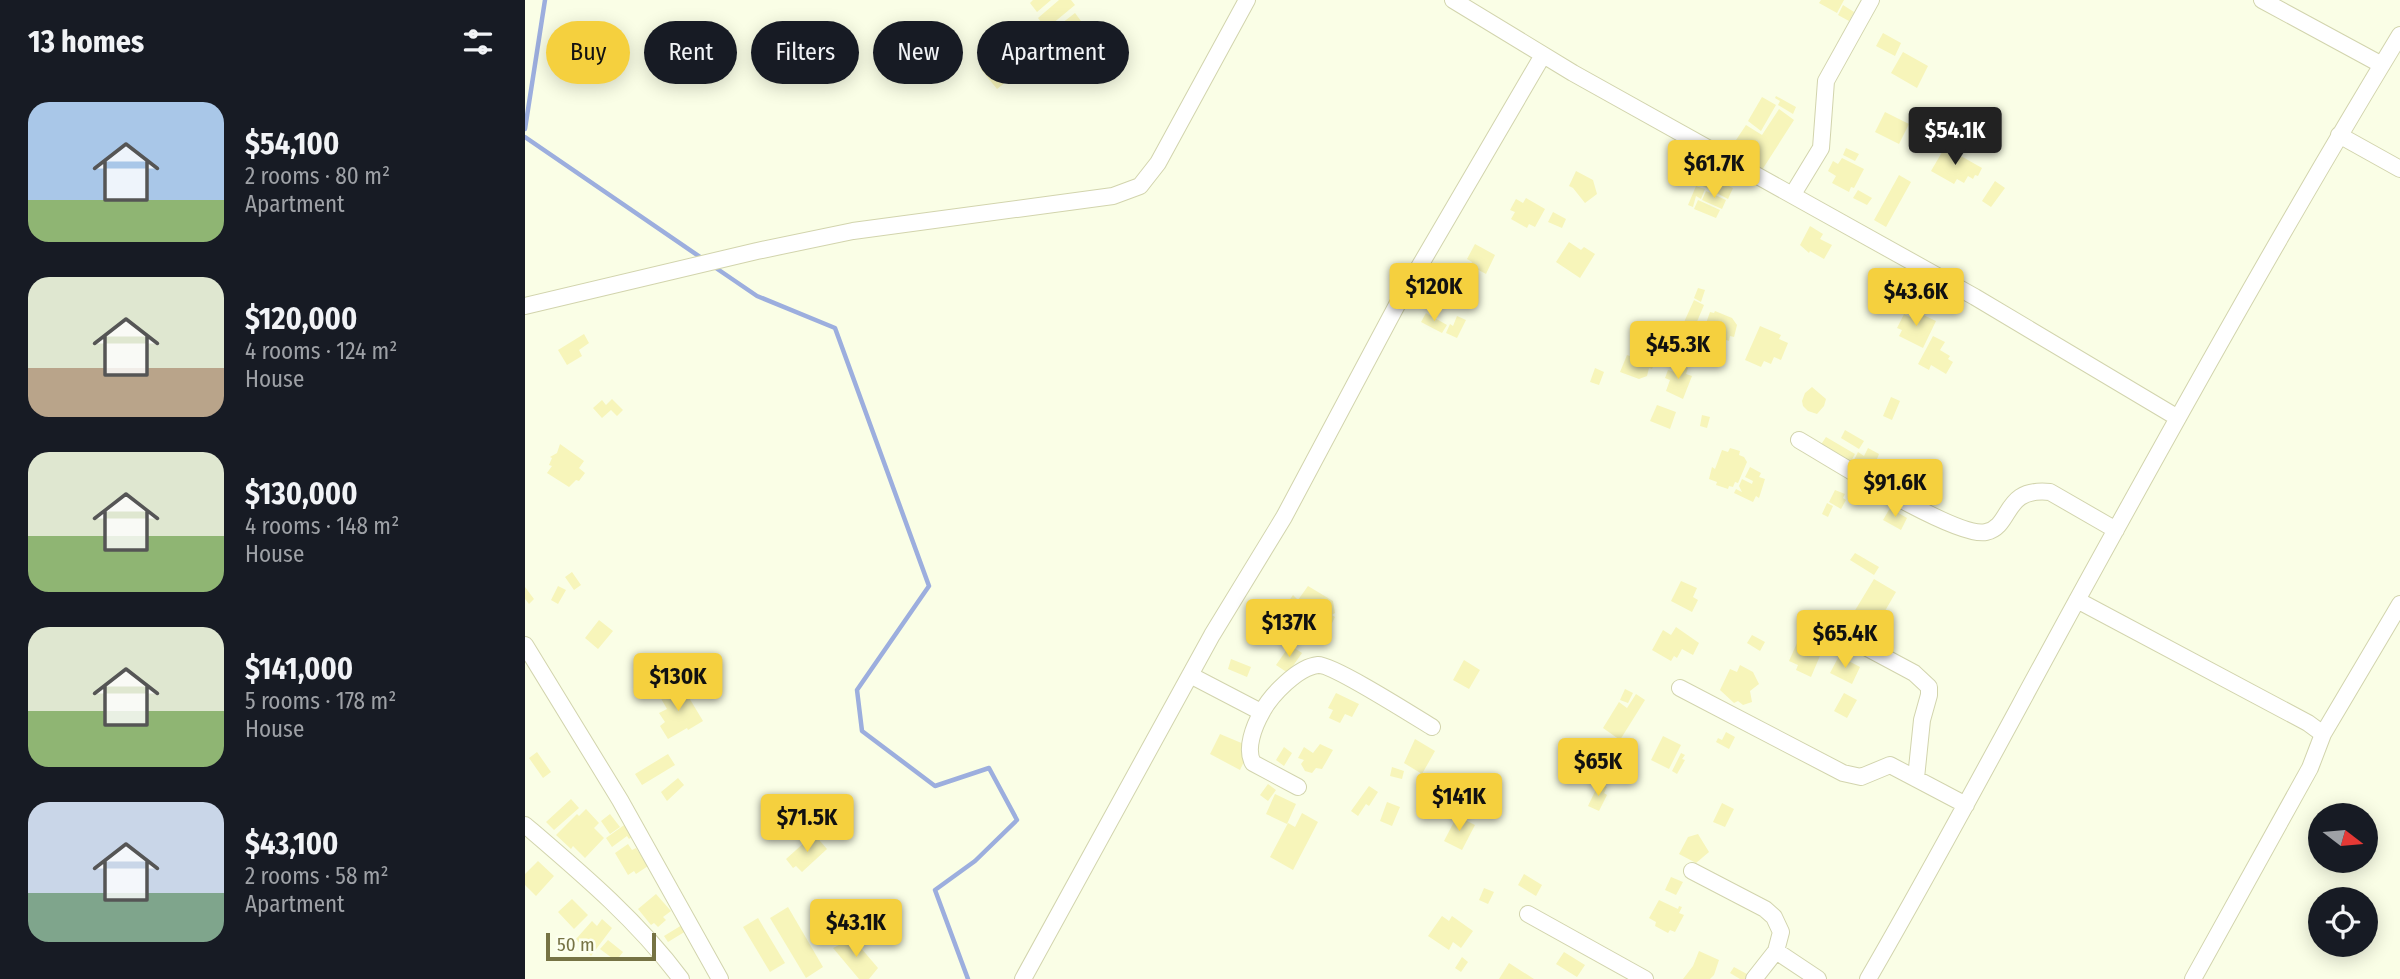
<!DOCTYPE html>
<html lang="en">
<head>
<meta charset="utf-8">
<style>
	:root { --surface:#171b24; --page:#20242c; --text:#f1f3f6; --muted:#9ea1a6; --accent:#f5d03e }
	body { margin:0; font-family:"Fira Sans Condensed",sans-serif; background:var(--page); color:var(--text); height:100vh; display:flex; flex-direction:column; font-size:26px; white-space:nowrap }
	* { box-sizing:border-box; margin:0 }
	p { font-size:23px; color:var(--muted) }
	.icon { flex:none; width:38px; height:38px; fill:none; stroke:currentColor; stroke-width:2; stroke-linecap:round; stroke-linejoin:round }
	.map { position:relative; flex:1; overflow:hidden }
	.drawer { display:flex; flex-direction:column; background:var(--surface); width:525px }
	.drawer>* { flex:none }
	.top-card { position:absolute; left:21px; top:21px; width:665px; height:63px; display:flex; gap:14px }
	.needle { width:46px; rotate:106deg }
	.fabs { position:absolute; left:1783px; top:803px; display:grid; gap:14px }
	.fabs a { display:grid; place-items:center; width:70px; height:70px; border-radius:50%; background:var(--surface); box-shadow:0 4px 18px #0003; font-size:35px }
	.scale { position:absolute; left:21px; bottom:18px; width:110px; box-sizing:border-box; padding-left:7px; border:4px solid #767344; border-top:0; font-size:19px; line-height:24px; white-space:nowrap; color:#767344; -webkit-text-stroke:5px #fcffee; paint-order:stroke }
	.price { position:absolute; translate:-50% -60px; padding:0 16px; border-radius:7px; background:var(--accent); color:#111; font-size:23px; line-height:46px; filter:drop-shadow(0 2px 4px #0008) }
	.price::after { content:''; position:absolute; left:50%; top:42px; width:21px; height:16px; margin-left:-10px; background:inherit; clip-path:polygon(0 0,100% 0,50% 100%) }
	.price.current { background:#222; color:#fff }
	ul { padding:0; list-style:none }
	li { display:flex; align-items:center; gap:21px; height:175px; padding:0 28px }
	li span { display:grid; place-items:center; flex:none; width:196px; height:140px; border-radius:21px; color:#555 }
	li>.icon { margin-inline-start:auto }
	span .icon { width:84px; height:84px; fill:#fffc; stroke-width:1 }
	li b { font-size:30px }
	h2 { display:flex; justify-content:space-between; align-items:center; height:84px; padding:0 28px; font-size:30px }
	.chip { padding:0 24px; border-radius:32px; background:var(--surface); box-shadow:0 4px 18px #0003; font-size:24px; line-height:63px }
	.chip.current { background:var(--accent); color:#111 }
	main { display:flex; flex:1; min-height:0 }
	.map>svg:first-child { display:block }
</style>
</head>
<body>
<main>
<section class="drawer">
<h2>13 homes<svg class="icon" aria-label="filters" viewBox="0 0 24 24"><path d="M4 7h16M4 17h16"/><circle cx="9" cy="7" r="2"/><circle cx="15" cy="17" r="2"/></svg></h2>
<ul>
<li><span style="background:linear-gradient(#a9c7e8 70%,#8fb573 0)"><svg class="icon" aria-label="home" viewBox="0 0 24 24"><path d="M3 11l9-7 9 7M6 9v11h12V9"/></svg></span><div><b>$54,100</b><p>2 rooms · 80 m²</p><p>Apartment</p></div></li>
<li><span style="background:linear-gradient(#dfe7d0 65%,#b9a48a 0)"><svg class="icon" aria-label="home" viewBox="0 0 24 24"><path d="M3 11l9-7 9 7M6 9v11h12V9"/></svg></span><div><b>$120,000</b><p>4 rooms · 124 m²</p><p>House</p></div></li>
<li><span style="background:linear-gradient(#dfe7d0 60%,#8fb573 0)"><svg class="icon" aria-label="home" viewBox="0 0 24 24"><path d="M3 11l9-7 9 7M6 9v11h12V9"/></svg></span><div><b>$130,000</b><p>4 rooms · 148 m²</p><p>House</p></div></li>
<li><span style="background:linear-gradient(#dfe7d0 60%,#8fb573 0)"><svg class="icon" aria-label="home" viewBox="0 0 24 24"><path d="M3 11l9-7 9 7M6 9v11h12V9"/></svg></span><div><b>$141,000</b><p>5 rooms · 178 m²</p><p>House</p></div></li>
<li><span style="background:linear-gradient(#c9d6e8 65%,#7fa58c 0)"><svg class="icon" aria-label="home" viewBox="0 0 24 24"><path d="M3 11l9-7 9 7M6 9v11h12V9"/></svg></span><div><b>$43,100</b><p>2 rooms · 58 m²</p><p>Apartment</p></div></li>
</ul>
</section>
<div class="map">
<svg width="1875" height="979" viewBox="0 0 1875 979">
	<rect width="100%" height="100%" fill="#fafee6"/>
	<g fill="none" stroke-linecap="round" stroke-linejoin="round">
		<!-- stream -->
		<path stroke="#9caede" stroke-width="4.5" d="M0,129l20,-129
			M0,137l178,122
			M188,266l44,30 78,32 94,258 -72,104 5,41 73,55 54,-18 28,52 -42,41 -40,29 33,89"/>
	</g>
	<!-- building -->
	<path fill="#f7f5ba" d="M508,0h18l-14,12 -7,-9z
		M534,0h12l4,5 -29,24 -8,-11z
		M1296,0h23l-7,13 -18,-10z
		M1318,5l11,7 -5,9 -11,-6z
		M550,13l9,12 -22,17 -9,-12z
		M513,21l10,17 -17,13 -11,-15z
		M1358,33l18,10 -6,13 -19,-10z
		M492,39l12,15 -9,6 5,7 -28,22 -17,-21z
		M525,39l4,6 -14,12 -5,-5z
		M1378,52l25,14 -11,22 -26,-15z
		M1251,96l20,11 -3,7 -15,-9 2,-4 -5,-3z
		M1237,97l14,8 -15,26 -13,-10z
		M1254,109l15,11 -32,50 -32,-21 16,-24 16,10z
		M1360,112l24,12 -10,20 -24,-12z
		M1420,147l37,21 -4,8 -3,-1 -2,4 -5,-3 -4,7 -7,-4 -3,5 -23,-13z
		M1321,148l13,6 -4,7 -12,-6z
		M1317,158l22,11 -10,19 -3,-1 -2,5 -17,-9 4,-7 -8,-5 5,-10 5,3z
		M1051,171l17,9 4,14 -12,9 -12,-15 -4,-2z
		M1177,173l31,15 -5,11 -31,-16z
		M1374,175l12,7 -25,45 -12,-7z
		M1470,181l10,7 -14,19 -9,-6z
		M1171,186l9,3 -4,10 -5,-3 -3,11 -5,-2z
		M1333,190l14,8 -5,7 -14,-7z
		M1181,191l20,9 -4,9 -20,-9z
		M1001,198l19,11 -10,18 -6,-3 -2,4 -16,-9 4,-7 -5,-2 6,-11 7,4z
		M1173,200l22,10 -4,8 -22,-9z
		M1028,212l13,7 -4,9 -14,-6z
		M1285,226l13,8 -3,5 12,6 -8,14 -14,-8 -1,2 -9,-8z
		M1044,242l12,8 3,-3 11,7 -15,24 -24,-16z
		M950,244l20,11 -9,19 -15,-8 1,-4 -5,-3z
		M1360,274l26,15 -11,18 -25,-15z
		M1173,288l7,2 -4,12 -7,-4z
		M1169,300l10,5 -13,31 -11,-5z
		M1388,310l23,11 -13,27 -24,-12 3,-6 -5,-2 7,-14 6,3z
		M1190,311l17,7 5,7 -3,12 -4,-1 -1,5 -3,-1 -10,8 -21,-12 10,-10 5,-14 4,1z
		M901,313l21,12 -5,8 -21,-11z
		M932,316l9,4 -9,18 -11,-5 4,-9 3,2z
		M1235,326l21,9 -2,4 9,4 -7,17 -7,-3 -3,7 -7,-3 -3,6 -16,-7z
		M59,334l5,9 -10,7 3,6 -15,9 -9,-15z
		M1408,336l12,6 -5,8 10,6 -2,3 5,3 -7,12 -15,-9 -2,5 -11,-6z
		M1102,355l22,8 1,-4 6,1 -4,9 -3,-1 -2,8 -8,3 -19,-7z
		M1153,364l10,4 -2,6 6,2 -9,23 -17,-8 4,-11 -5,-2 3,-8 7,2z
		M1070,368l9,4 -5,13 -9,-3z
		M1287,387l14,12 -2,7 -7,8 -9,-3 -5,-5 -1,-5 3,-8z
		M1366,397l9,4 -8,19 -9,-4z
		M87,399l11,11 -6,6 -6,-6 -9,8 -9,-10 9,-8 4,5z
		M1132,405l19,7 -6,17 -20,-8z
		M1177,415l8,2 -3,11 -7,-2z
		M1320,430l19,11 -5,8 -18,-11z
		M1301,437l29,17 -5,9 -30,-17z
		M35,444l24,17 -5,7 6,5 -6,8 -3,-1 -7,7 -22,-14 5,-7 -3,-1 3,-7 -2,-1 7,-4z
		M1205,448l10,3 -1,4 5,2 3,5 -9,21 -3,-1 -2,5 -4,-1 -1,3 -12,-4 1,-3 -8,-3 3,-12 3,2 7,-19 6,2z
		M1343,448l11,6 -2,5 8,4 -8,15 -25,-14 6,-12 6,4z
		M1225,467l11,6 -2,4 6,2 -6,19 -3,-2 -3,6 -19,-9 2,-4 6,3 -3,-6 3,-7 10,5 1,-3 -8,-4z
		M1310,490l10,4 -2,4 3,2 -5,9 -12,-7z
		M1302,503l6,3 -5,11 -6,-3z
		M1365,508l17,10 -6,12 -18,-10z
		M1330,553l24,14 -5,8 -24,-15z
		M47,572l9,13 -7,5 -9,-13z
		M1349,579l22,13 -25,43 -23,-13z
		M1156,581l16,7 -4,9 5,3 -6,12 -21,-11z
		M33,586l8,4 -8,14 -7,-4z
		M783,586l25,15 2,12 -3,2 3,2 -5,10 -6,-5 -4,2 3,2 -7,6 -9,-1 -1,-4 -24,-16 11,-16 5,5z
		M0,587l9,12 -5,5 -4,-5z
		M74,620l14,11 -15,18 -13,-11z
		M1151,627l23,16 -6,12 -11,-6 -5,9 -3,-2 -3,5 -19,-11 11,-20 8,5z
		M1276,634l24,10 -14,33 -15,-7 2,-5 -9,-4z
		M1227,635l13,7 -5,9 -13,-8z
		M765,645l12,8 -14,20 -12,-8z
		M1314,656l21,11 -8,17 -22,-11z
		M706,659l20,8 -4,10 -19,-8z
		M939,660l16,10 -11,19 -16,-9z
		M1215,665l13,7 6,12 -9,7 2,11 -9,3 -5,-4 -4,2 -14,-13 10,-21 7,3z
		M151,684l8,14 4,-2 15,25 -15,9 -1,-2 -19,11 -8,-13 5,-4 -6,-9 8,-4 -8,-14z
		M1100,689l8,4 -5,10 -8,-3z
		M811,693l23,11 -7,13 -7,-3 -5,9 -11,-5 4,-8 -5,-2z
		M1319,693l13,7 -10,18 -13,-7z
		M1111,694l9,6 -25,40 -17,-12 16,-26 8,6z
		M1201,732l9,5 -6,12 -13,-7 2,-4 4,2z
		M695,734l31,13 -11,23 -30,-16z
		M1138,736l18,9 -12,24 -18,-9z
		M890,739l20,12 -13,23 -18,-11z
		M795,744l13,6 -11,19 -6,-1 -4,5 -7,-2 -4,-7 3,-4 -6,-2 6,-11 9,6z
		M759,747l8,6 -8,13 -8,-6z
		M12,752l14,20 -8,6 -14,-20z
		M1156,753l4,2 -3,4 3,1 -8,14 -5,-3z
		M143,754l7,11 -33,20 -7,-11z
		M867,767l12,4 -2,8 -12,-3z
		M153,778l6,7 -17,16 -6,-9z
		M1074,783l8,4 -3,6 3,2 -8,16 -11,-5z
		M743,784l8,6 -8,11 -8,-6z
		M844,786l9,6 -9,14 -3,-2 -8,12 -7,-5z
		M750,794l21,10 -9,20 -21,-10z
		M46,799l8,9 -25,22 -8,-8z
		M862,802l13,5 -8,19 -12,-5z
		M1197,803l12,6 -9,18 -12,-5z
		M61,809l13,14 -5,5 10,10 -19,20 -12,-12 -2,3 -15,-14 21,-21 2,2z
		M777,813l16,9 -25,48 -23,-13 18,-34 7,4z
		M85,814l10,13 -10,7 -9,-13z
		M932,816l18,9 -13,25 -18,-9z
		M102,823l8,12 -6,4 -2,-3 -15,11 -6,-9z
		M289,834l13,15 -25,23 -6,-6 -3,2 -7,-9z
		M1173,834l11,18 -13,11 -17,-9 9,-17z
		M103,844l4,6 4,-2 12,18 -12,8 -2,-3 -6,4 -13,-22z
		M13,861l16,15 -18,20 -11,-11v-11z
		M999,874l18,11 -6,11 -18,-11z
		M1146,877l12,5 -7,13 -11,-5z
		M959,888l10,4 -6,12 -9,-4z
		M131,894l15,17 -8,6 3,3 -8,7 -4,-4 -3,2 -13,-16z
		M47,899l16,16 -14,14 -16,-17z
		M1134,900l19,9 1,-3 3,1 -3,6 5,2 -9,17 -5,-2 -2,3 -13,-7 1,-4 -7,-4z
		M263,907l35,60 -17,11 -36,-60z
		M917,916l7,5 3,-5 21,15 -12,17 -8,-6 -4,8 -21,-14z
		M233,918l27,45 -15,9 -27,-45z
		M77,919l10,9 -21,28 -15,-17 16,-18 5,5z
		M307,921l7,11 -9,5 -6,-11z
		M157,925l4,6 -18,11 -4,-6z
		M324,934l29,34 -9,11h-10l-26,-31 10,-5z
		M83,940l15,12 -7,9 -16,-12z
		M1174,951l20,9 -5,15 -4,4h-27l10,-13z
		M1039,952l21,13 -8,12 -21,-13z
		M937,957l6,5 -7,10 -6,-4z
		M984,963l25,16h-35z
		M1209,967l22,12h-16l-10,-6z"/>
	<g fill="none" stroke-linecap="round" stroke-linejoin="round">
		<defs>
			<path id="street" d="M928,0l120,73 402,224 203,121
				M1737,0l120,65
				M1814,135l61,34
				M1268,194l28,-46 5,-67 45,-81
				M0,306l232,-55 96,-20 260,-35 27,-10 18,-23 89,-163
				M1274,440c31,18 158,99 187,92 27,-6 16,-45 64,-40l66,38
				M1552,600l231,123 15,11
				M1318,635l71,38 15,14v8l-7,25 -6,58
				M0,645l95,155 100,179
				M665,675l71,37
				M1155,688l163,85 18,4 29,-12 76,40
				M773,787l-45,-24c-8,-14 1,-37 9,-51 9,-17 36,-45 56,-47 14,-1 96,51 114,62
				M0,825c56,48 112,95 156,154
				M1167,871l73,38 9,8 7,15 -5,19 -22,28
				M1003,914l117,65
				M1251,951l42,28
				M498,979l189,-344 72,-118 114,-214 145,-248
				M1343,979c72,-124 139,-251 208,-377 105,-191 211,-381 324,-567
				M1668,979l117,-211 13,-34 77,-130"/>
		</defs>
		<!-- street casing -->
		<use href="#street" stroke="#d2d4ad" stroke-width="18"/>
		<!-- street -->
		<use href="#street" stroke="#fff" stroke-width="16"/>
	</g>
</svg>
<div class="fabs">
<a><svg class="needle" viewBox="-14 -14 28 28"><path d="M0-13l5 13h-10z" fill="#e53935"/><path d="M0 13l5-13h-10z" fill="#9ea1a6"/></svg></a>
<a><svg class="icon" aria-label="locate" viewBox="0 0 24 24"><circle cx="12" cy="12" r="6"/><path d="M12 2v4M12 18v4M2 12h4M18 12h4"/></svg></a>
</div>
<div class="scale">50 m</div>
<b class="price current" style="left:1430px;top:167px">$54.1K</b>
<b class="price" style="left:1189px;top:200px">$61.7K</b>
<b class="price" style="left:909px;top:323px">$120K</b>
<b class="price" style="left:1391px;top:328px">$43.6K</b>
<b class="price" style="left:1153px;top:381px">$45.3K</b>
<b class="price" style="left:1370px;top:519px">$91.6K</b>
<b class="price" style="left:764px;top:659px">$137K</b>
<b class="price" style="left:1320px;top:670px">$65.4K</b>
<b class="price" style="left:153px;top:713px">$130K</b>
<b class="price" style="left:1073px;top:798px">$65K</b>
<b class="price" style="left:934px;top:833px">$141K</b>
<b class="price" style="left:282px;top:854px">$71.5K</b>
<b class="price" style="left:331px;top:959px">$43.1K</b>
<div class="top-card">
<a class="chip current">Buy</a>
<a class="chip">Rent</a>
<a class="chip">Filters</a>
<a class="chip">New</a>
<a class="chip">Apartment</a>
</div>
</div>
</main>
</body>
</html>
